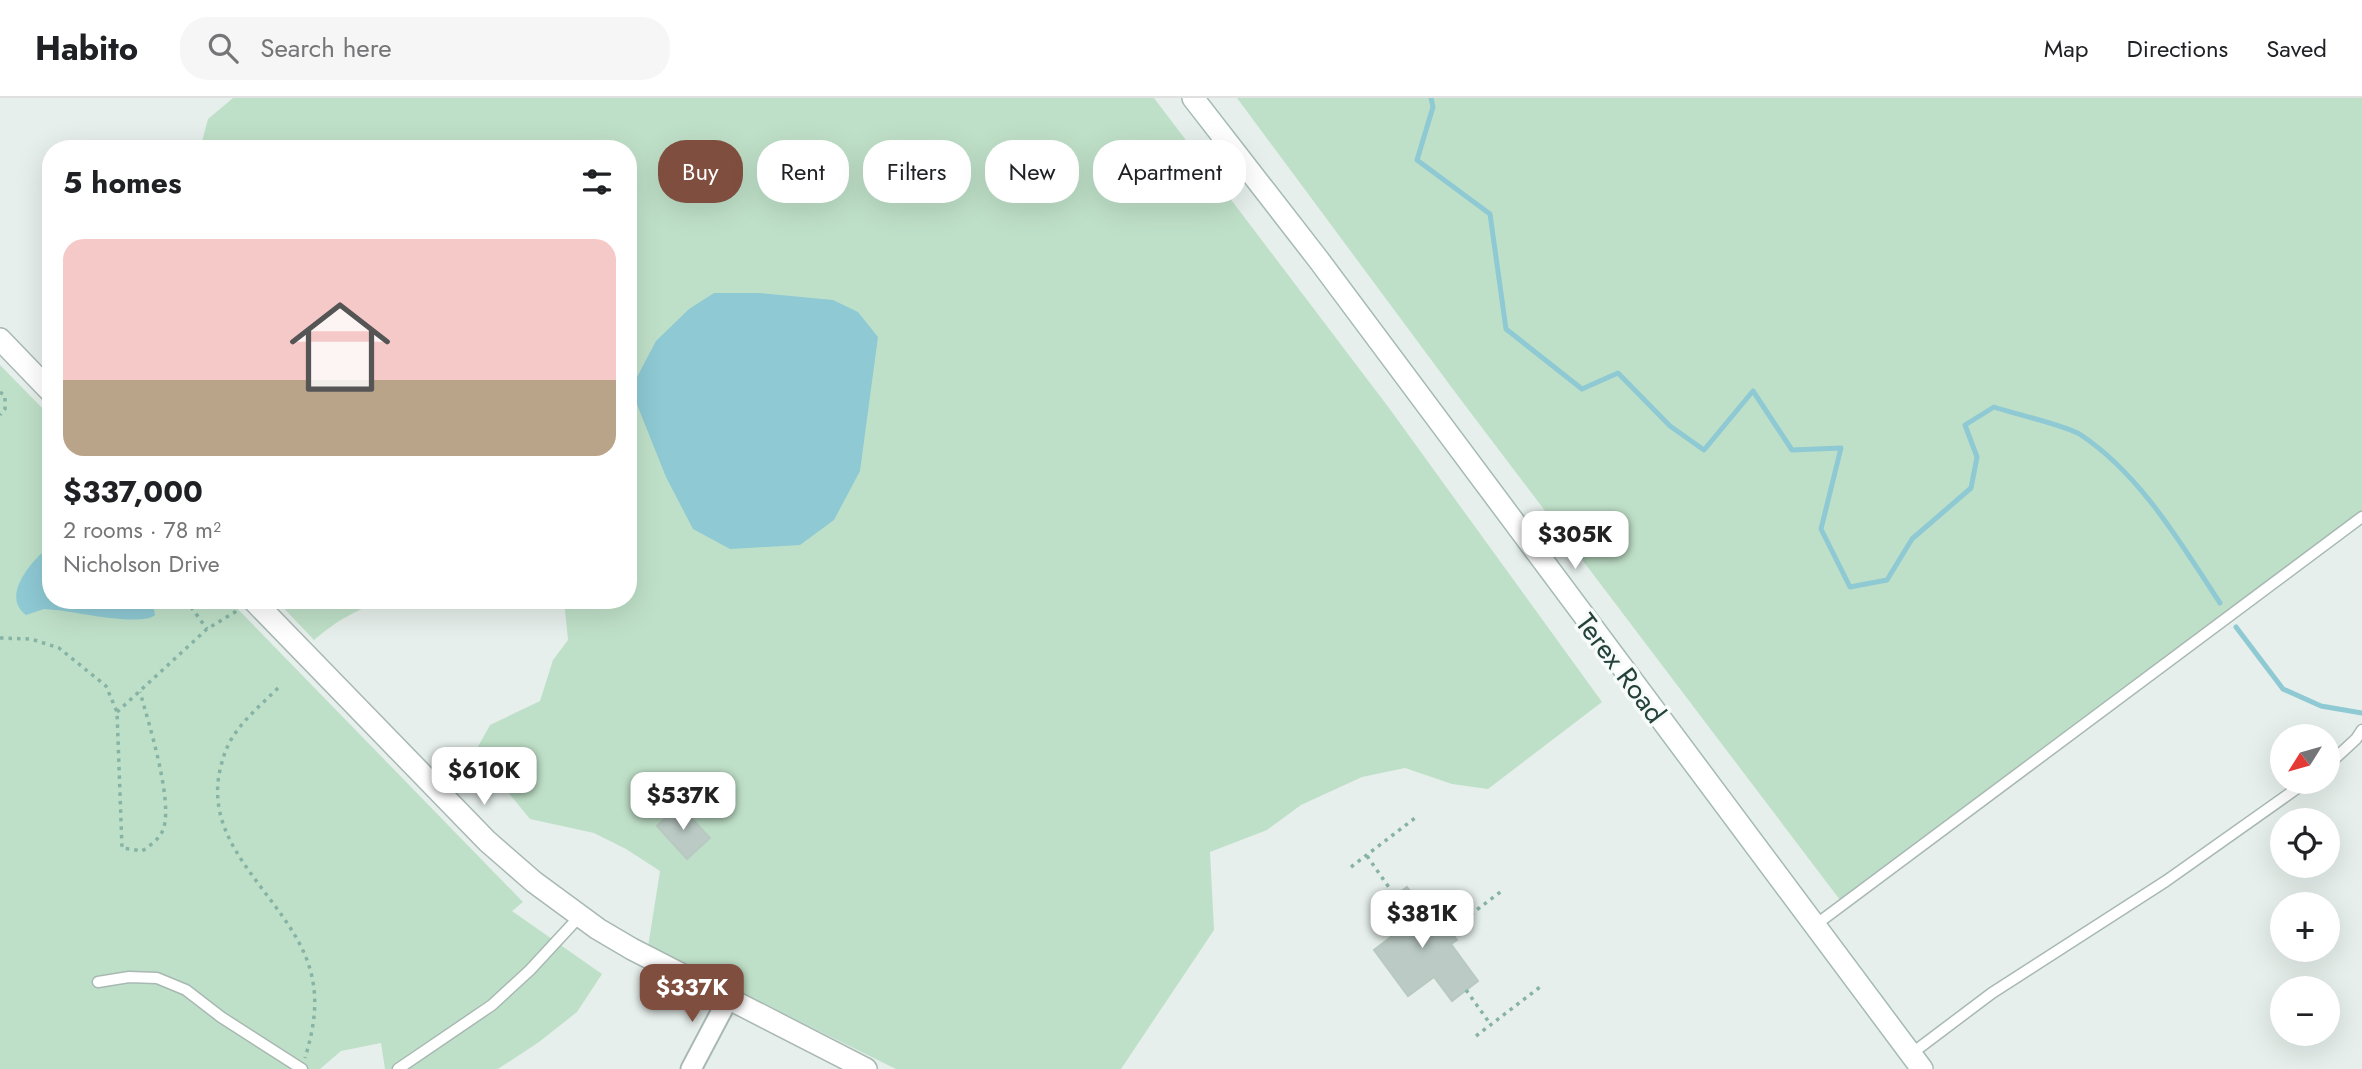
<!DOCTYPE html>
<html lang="en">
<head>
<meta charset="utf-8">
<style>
	:root { --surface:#fff; --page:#f6f6f6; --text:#202124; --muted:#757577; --line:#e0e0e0; --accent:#7f4e3f }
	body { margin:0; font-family:Jost,sans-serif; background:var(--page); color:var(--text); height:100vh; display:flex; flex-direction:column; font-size:26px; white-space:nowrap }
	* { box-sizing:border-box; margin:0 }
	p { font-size:23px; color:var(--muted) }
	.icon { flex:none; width:38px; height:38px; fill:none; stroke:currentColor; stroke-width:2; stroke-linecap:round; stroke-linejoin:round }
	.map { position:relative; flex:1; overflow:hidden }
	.details { position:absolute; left:42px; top:42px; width:595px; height:469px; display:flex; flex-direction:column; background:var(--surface); border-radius:28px; box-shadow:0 7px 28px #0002 }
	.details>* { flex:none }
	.top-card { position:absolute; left:658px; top:42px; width:665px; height:63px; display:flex; gap:14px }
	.needle { width:46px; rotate:233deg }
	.buttons { position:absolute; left:2270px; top:626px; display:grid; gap:14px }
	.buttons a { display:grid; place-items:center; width:70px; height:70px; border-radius:50%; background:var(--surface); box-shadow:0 7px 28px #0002; font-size:35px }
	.price { position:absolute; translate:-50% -60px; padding:0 16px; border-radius:14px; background:#fff; color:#222; font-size:23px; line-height:46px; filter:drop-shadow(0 2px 4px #0008) }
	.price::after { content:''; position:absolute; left:50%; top:42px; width:21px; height:16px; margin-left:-10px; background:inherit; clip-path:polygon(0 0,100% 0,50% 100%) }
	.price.selected { background:var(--accent); color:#fff }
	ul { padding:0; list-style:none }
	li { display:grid; align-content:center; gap:14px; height:371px; padding:0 21px }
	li+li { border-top:2px solid var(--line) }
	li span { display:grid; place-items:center; height:217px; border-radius:21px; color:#555 }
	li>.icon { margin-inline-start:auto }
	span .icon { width:126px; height:126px; fill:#fffc; stroke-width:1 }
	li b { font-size:30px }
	h2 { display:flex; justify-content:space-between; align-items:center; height:84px; padding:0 21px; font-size:30px }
	.chip { padding:0 24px; border-radius:28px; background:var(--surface); box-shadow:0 7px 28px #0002; font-size:24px; line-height:63px }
	.chip.selected { background:var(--accent); color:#fff }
	header { display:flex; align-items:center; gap:42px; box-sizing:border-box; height:98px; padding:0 35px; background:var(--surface); border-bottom:2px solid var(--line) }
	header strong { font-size:33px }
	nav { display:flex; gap:38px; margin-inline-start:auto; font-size:24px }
	.search { width:490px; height:63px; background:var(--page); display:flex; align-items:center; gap:18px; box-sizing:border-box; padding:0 24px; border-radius:28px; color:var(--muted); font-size:26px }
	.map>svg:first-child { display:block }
</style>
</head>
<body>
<header>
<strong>Habito</strong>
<div class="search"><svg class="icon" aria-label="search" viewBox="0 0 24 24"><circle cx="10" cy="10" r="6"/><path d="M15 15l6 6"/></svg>Search here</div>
<nav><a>Map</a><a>Directions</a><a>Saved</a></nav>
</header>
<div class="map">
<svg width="2362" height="971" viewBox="0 0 2362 971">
	<rect width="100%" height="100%" fill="#e6efeb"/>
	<!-- green -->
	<path fill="#bfe0c8" d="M233,0h921l235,310 213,294 -114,87 -36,-5 -47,-16 -43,9 -61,28 -34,25 -57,22 4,78 -93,139h-225l-248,-122 12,-76 -34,-22 -32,-16 -64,-14 -55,-67 15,-27 50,-24 13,-41 15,-20 -4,-40h64v-451h-428l8,-30z
		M1237,0h1125v416l-522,386 -382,-504z
		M0,267l51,52v183h178l294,302 -11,9 90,63 -25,38 -38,30 -41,27h-113l-4,-26 -40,8 -21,18h-320z
		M276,502h116c-30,5 -56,21 -78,40z"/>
	<!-- water -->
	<path fill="#8ec9d4" d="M714,195h46l73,7 25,12 20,25 -18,134 -26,49 -34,25 -70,4 -37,-20 -27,-52 -30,-75 1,-25 19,-36 33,-32z
		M51,447v55h101l3,15c-14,12 -78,-3 -99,-5l-12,-1 -18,6c-26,-19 6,-55 25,-70z"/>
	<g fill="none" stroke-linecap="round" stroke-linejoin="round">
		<!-- stream -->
		<path stroke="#8ec9d4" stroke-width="5" d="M1431,0l2,9 -16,53 73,54 16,115 76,60 36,-16 52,53 34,24 49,-59 39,59 49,-2 -20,81 29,58 37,-7 25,-41 59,-51 6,-31 -12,-32 29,-18c20,7 72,18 87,28 60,40 100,109 139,168
			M2236,529l47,62 38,17 41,7"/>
	</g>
	<!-- building -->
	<path fill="#bbcac4" stroke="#b8c9c2" stroke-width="2" d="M679,707l31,33 -23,21 -30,-33z
		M1407,789l28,37 6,-5 16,21 -6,4 27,37 -26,20 -18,-24 -26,19 -34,-46 26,-20 -18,-24z"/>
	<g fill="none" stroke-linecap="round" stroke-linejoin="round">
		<defs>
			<path id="service" d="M2328,667l28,-26 6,-9
				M1814,828l548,-409
				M98,884l31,-5 28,1 29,12 35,27 81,52
				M1911,956l81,-61 174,-112 140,-99
				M398,971l94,-64 38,-35 50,-54"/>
			<path id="minor" d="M691,971l37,-70"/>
			<path id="tertiary" d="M0,241l51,53
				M253,502l234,241 47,41 64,47 34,20 234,120"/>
			<path id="secondary" d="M1193,0l125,161 604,810"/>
		</defs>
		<!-- service casing -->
		<use href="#service" stroke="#a8b8b2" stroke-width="13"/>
		<!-- minor casing -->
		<use href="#minor" stroke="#a8b8b2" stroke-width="23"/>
		<!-- tertiary casing -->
		<use href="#tertiary" stroke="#a8b8b2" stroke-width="24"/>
		<!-- secondary casing -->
		<use href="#secondary" stroke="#a4bbb3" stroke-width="24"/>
		<!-- path -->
		<path stroke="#86b3a5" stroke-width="3.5" stroke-dasharray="3.5 5" stroke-linecap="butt" d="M0,294l5,4v13l-5,6
			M186,502l21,29
			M0,540l31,1 28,9 47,38 11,26 5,136 20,3c9,-6 19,-13 22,-24 8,-30 -15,-103 -24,-135
			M278,590c-15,15 -32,29 -44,47 -7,10 -11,22 -14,35 -18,80 69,128 90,199 9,31 4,59 -5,89
			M117,614l90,-83 33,-20
			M1367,758l28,40
			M1351,769l64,-49
			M1450,832l53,-40
			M1466,892l25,35
			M1476,938l64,-49"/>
		<!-- service -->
		<use href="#service" stroke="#fff" stroke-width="10"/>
		<!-- minor -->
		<use href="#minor" stroke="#fff" stroke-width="19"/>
		<!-- tertiary -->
		<use href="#tertiary" stroke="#fff" stroke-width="21"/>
		<!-- secondary -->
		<use href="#secondary" stroke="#fff" stroke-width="21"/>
	</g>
	<g text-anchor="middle" stroke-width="7" stroke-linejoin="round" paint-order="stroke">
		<!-- street labels -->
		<g font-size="28" fill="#24423a" stroke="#f7fbf9">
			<text transform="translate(1621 570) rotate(53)" y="10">Terex Road</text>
		</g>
	</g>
</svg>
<div class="buttons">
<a><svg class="needle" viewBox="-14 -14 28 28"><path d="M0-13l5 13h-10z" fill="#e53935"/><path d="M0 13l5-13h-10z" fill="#757577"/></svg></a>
<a><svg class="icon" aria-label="locate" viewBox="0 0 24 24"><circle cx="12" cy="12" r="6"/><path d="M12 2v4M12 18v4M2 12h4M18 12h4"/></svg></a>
<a>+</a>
<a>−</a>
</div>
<b class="price" style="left:1575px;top:473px">$305K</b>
<b class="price" style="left:484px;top:709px">$610K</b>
<b class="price" style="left:683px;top:734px">$537K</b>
<b class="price" style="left:1422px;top:852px">$381K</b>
<b class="price selected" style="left:692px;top:926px">$337K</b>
<div class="top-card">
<a class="chip selected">Buy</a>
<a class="chip">Rent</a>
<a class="chip">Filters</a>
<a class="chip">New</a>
<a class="chip">Apartment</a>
</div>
<section class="details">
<h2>5 homes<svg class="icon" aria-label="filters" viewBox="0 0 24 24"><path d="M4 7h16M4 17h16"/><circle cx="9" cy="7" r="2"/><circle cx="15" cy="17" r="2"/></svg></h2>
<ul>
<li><span style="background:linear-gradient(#f6c9c9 65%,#b9a48a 0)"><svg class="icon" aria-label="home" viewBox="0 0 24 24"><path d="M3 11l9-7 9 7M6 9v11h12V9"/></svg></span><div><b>$337,000</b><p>2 rooms · 78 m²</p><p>Nicholson Drive</p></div></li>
</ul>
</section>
</div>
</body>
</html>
